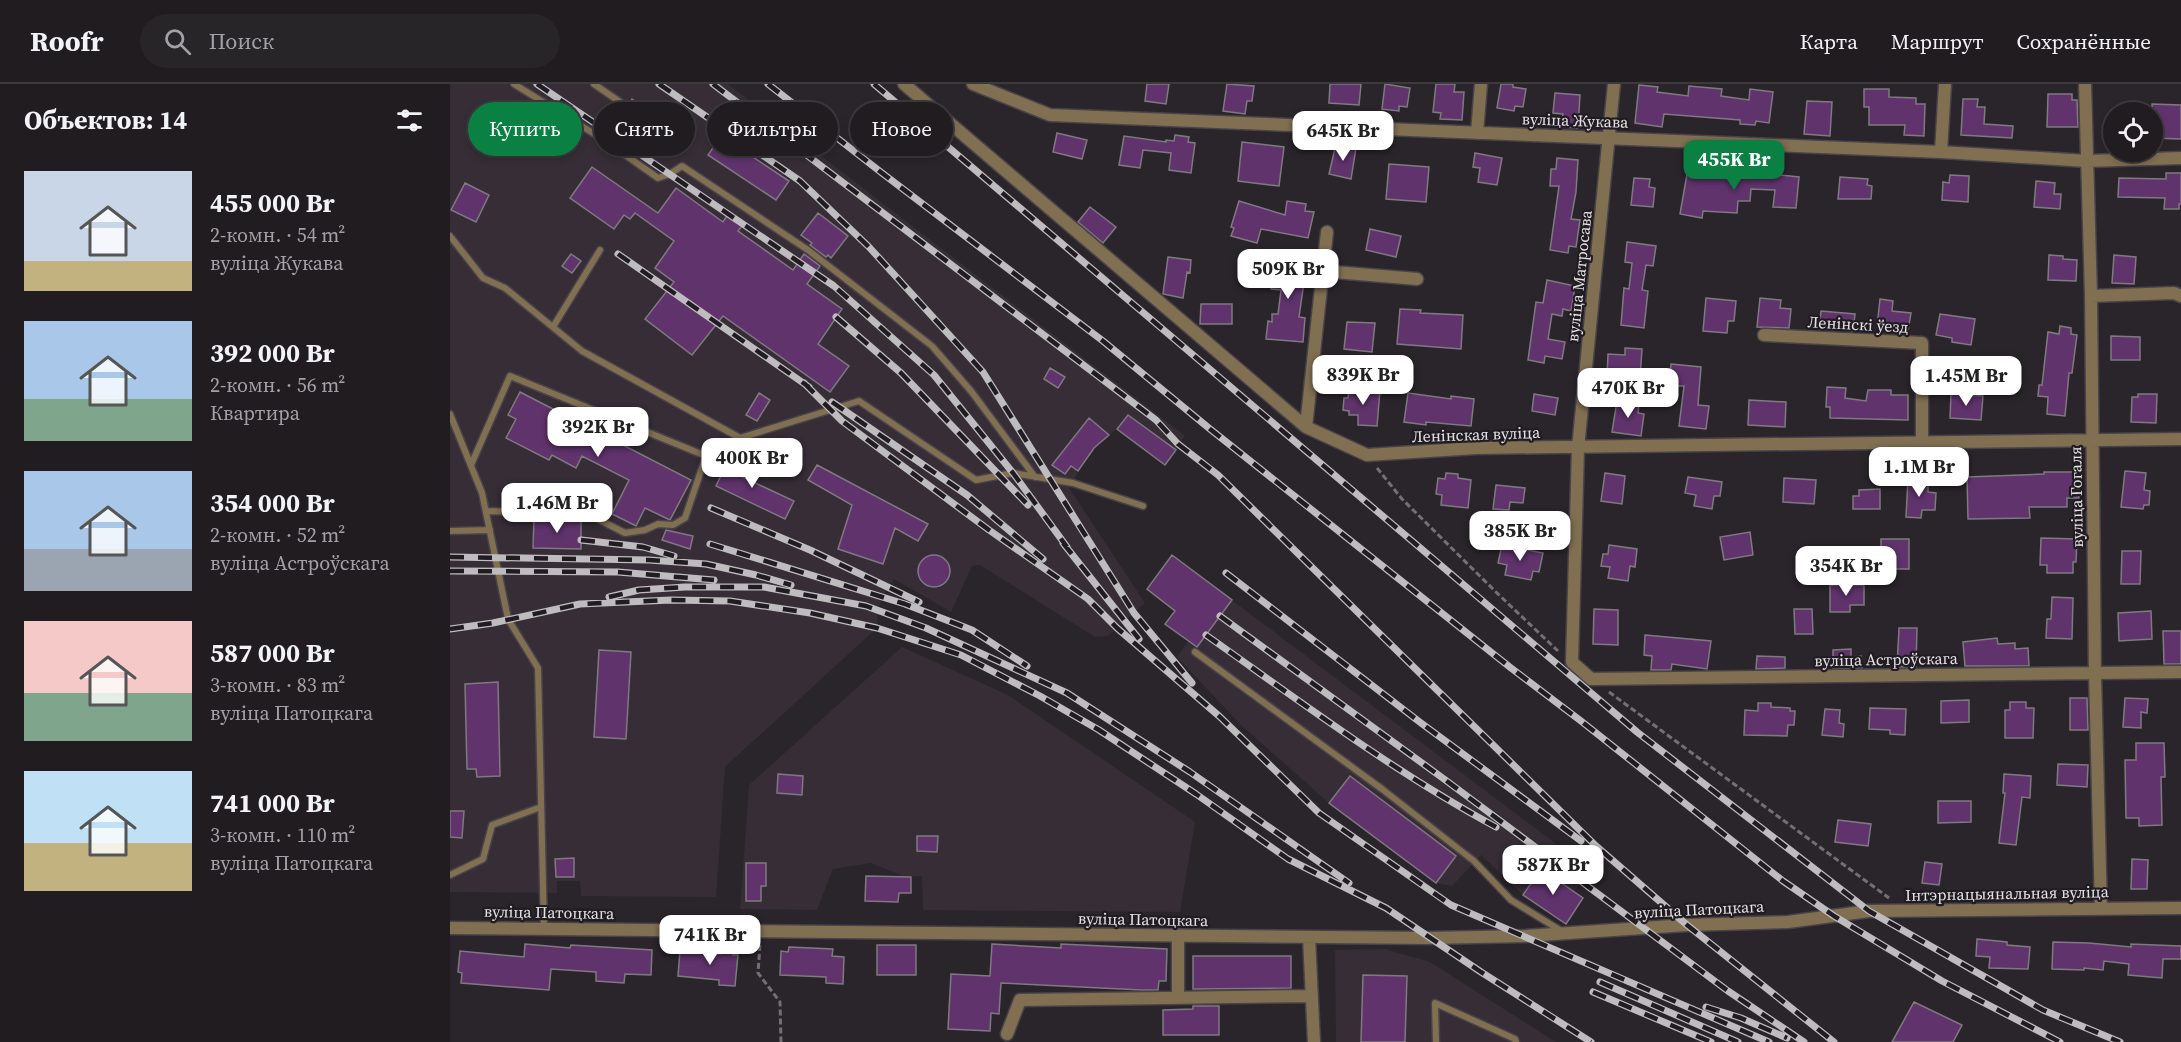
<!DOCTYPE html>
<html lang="ru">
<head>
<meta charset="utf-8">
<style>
	:root { --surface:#201c20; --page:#282529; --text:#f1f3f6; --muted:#a2a1a5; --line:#3d3a3e; --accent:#0b8043 }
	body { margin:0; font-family:"Source Serif 4",serif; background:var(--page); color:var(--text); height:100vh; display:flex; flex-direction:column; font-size:22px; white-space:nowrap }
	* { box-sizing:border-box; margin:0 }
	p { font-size:20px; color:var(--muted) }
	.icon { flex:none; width:33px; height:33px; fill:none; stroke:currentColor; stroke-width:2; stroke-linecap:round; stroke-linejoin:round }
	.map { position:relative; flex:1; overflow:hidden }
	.panel { display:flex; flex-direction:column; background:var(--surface); width:450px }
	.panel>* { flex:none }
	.hud { position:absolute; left:18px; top:18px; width:570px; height:54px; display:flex; gap:12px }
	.controls { position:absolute; left:1653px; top:18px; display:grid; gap:12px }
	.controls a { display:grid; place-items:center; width:60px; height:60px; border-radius:50%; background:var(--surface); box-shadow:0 3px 9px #0003,0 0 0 2px var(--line); font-size:30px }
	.price { position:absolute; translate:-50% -51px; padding:0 14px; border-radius:12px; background:#fff; color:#222; font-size:20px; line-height:39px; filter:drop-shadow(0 2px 3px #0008) }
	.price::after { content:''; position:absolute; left:50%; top:36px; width:18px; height:14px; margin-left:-9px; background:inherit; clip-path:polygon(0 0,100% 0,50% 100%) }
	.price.selected { background:var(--accent); color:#fff }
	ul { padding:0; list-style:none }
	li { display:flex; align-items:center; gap:18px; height:150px; padding:0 24px }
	li span { display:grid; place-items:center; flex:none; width:168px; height:120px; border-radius:0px; color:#555 }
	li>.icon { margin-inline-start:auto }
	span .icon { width:72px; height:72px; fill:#fffc; stroke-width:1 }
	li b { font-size:26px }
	h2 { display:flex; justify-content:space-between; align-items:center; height:72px; padding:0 24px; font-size:26px }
	.pill { padding:0 21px; border-radius:27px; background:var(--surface); box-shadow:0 3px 9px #0003,0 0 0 2px var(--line); font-size:21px; line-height:54px }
	.pill.selected { background:var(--accent); color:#fff }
	header { display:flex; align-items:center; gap:36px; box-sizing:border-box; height:84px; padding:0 30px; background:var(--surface); border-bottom:2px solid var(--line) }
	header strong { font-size:28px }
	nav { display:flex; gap:33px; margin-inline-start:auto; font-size:21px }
	.search { width:420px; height:54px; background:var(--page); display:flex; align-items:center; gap:15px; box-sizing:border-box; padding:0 21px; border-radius:33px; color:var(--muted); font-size:22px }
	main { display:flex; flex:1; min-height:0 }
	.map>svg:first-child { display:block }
</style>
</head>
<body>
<header>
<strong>Roofr</strong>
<div class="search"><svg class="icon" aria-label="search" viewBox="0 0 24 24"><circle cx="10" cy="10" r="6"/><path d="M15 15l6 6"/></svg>Поиск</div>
<nav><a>Карта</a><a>Маршрут</a><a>Сохранённые</a></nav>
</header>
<main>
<section class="panel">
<h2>Объектов: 14<svg class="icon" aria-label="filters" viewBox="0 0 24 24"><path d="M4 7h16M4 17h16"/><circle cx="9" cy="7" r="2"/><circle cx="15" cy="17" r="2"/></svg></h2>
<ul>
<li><span style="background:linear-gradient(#c9d6e8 75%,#c2b280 0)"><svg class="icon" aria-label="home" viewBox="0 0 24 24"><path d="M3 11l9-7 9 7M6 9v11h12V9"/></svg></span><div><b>455 000 Br</b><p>2-комн. · 54 m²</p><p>вуліца Жукава</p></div></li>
<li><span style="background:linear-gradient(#a9c7e8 65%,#7fa58c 0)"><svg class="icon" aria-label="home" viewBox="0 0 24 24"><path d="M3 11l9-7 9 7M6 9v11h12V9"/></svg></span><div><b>392 000 Br</b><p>2-комн. · 56 m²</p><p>Квартира</p></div></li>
<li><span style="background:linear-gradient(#a9c7e8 65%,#9aa5b1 0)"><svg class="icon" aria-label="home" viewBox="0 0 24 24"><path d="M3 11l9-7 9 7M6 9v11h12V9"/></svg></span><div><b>354 000 Br</b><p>2-комн. · 52 m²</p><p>вуліца Астроўскага</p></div></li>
<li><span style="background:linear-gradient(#f6c9c9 60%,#7fa58c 0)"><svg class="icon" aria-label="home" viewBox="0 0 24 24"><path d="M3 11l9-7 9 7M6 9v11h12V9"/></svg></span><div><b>587 000 Br</b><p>3-комн. · 83 m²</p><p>вуліца Патоцкага</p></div></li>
<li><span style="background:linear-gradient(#bfe0f5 60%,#c2b280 0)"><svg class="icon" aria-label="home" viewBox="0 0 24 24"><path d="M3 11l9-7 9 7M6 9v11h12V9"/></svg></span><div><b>741 000 Br</b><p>3-комн. · 110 m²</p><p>вуліца Патоцкага</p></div></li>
</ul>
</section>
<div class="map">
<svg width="1731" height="958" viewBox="0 0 1731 958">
	<rect width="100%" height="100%" fill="#2a252b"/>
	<!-- built -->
	<path fill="#362d37" d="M0,0h278l457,352 -20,29 -48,-36 -20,17 -19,25 -5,12 -4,5 76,115 -37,33 -13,1 -115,-72 -8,1 -21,46 -57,-33 -12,19 -4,13 -1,17 -152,139 -9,130 -135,-1 -1,-15h-23v12l-107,-1z
		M722,471l419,315 -17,21 9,7 -17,26 -43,-29 -42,-40 -29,31 -16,-3 -107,-80 -88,-78 -64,-68 11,-16 -23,-17 10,-14 -28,-21z
		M452,563l106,48 187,127 -15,90 -257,-2 -1,-34 -17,1 -34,-14 -38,6 -16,41 -77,-1 9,-124z
		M935,865l45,13 126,80h-220l-1,-92z"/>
	<!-- building -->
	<path fill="#60336d" stroke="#7f7980" stroke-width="1.5" d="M697,0h22l-3,20 -21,-3z
		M777,0l27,2 -2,15h-5l-2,13 -22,-3z
		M880,0h31l-2,21 -30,-2z
		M935,0l25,4 -3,19 -8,-1v5l-17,-2z
		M986,0h19l-1,8h10l-2,28 -22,-1 1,-6 -8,-1z
		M1051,0h12v3l13,2 -3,18 -8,-1 -1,5 -17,-3z
		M1189,1l19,2 -1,5 31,4 1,-10 33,3 -1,7 28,4 1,-11 23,3 -4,31 -13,-2 -1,4 -15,-1v-4l-76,-6 -2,13 -27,-4z
		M1414,5h25v8l27,1v6h9l-1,32 -20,-1 1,-10h-36v-18h-5z
		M1105,9l25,2 -2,33 -17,-1 2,-13 -10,-1z
		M1598,10h24v6h5l1,27h-31z
		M182,15l40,27 -10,14 -38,-27z
		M1513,15h15l-1,8h8l-1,17 29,2 -1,12 -51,-3z
		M1357,17l25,1 -2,34 -26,-2z
		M1702,20l29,1v34l-29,-1z
		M607,49l30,7 -5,19 -29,-7z
		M725,51l14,2 -1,5 7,1 -4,30 -22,-3 2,-17 -28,-3 -3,18 -21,-3 5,-29 42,6v-2l8,1z
		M271,52l68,45 -13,19 -68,-45z
		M792,58l42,5 -5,39 -41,-5z
		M886,60l20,4 -5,31 -22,-5z
		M1025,69l27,5 -5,27 -19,-3 2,-14 -7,-1z
		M1107,74l21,2 -2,32 -5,27 9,1 -4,27 -7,-1 -1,7 -18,-3 9,-64h-9l1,-17h5z
		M939,80l40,3 -3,35 -40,-3z
		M142,83l66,46 18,-25 47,34 5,-8 15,11 -5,6 55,39 11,-16 16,12 -13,18 35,25 -24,35 31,22 -19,26 -107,-76 -31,39 -47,-36 29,-37 -19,-14 19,-27 -39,-28 -5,6 -6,-4 -10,14 -44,-31z
		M1244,83l15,2 -1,7 25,2 1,-8 65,7 -3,31 -23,-1 2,-17 -24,-1 -1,12h-12l-1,12 -34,-2 -1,7 -22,-4 7,-40 6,1z
		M1716,89h15v31h-2v5h-15l1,-11 -47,-1 1,-19 47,1z
		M1500,91l19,1 -1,26 -26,-2 1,-18 6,1z
		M1390,93l28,2 -1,6 5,1 -1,13h-33z
		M1184,94l16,1 -1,8 6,1 -2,19 -22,-2z
		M1586,97l19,2 -1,11h7l-1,15 -26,-2z
		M15,99l24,12 -13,27 -25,-12z
		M789,117l46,14 2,-14 19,3 -1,7 9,1 -6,26 -47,-9 -4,14 -26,-7 3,-8 -3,-1z
		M640,123l26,20 -13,16 -25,-21z
		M368,129l30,23 -17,22 -3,-3 -2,2 -16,-12 2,-2 -11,-8z
		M920,145l31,7 -5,21 -30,-7z
		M1177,158l29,4 -3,20 -7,-1 -4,25 6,1 -4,37 -23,-3 3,-37 5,1 3,-26 -7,-1z
		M121,170l10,7 -9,12 -10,-7z
		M1599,171l14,1v3l14,1 -1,21 -28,-1z
		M1664,171l22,2 -2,27 -22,-1z
		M826,172l31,5 -8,56 6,1 -2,24 -37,-3 2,-18 4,1v-8h6l3,-24 -10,-1z
		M718,173l23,3 -1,13 -3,-1 -4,26 -20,-4z
		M1097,196l28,6 -4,25 -8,-2 -1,7 -10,-2 -4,25 17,3 -3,17 -17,-3 -1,7 -16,-3 8,-58 7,1z
		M1256,214l30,3 -2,20h-6l-1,12 -24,-2z
		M1310,214l21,2 -1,8 11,1 -2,19 -32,-1z
		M1430,215l13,2 -1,10 19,2 -3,18 -31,-4z
		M751,220h31v20h-32z
		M950,225l21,1 -1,3 43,2 -2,34 -64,-5z
		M1371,227l34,3 -2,17 -34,-2z
		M1490,230l35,5 -4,26 -19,-3v-4l-16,-3z
		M897,238l28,1 -3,29 -28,-3z
		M1610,242l11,2v6l6,1 -5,38h-3l-4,43 -18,-2 1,-17 -10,-1 1,-11h3l6,-53 11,2z
		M1661,252l29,1v23h-29z
		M1175,264l17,1 -2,29 -33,-1 1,-23 17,1z
		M1221,280l30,3 -3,38 11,1 -3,23 -27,-3 5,-40h-15z
		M600,284l15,9 -7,11 -14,-9z
		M1377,303l19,1 -1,10 21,3 2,-11h23v5h17v25l-78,-2v-11h-4z
		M899,304l31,2 -3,36 -19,-1v-10h-9v-4l-6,-1 1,-12h4z
		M70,308l171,88 -21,40 -25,-12 -9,18 -24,-12 17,-34 -47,-24 -6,12 -24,-13 -3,5 -43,-22 10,-19 -8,-4z
		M309,309l11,7 -13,21 -11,-6z
		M958,309l43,6v-3l23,3 -3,27 -45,-4v3l-22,-3z
		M1084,310l24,4 -3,17 -23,-4z
		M1501,310l32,2 -2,24 -31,-2z
		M1688,310h19l-1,29 -25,-1 1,-25h6z
		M1299,316l37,2 -1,25 -37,-2z
		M1167,317l22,3 -1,9 6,1 -3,22 -29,-4z
		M678,331l48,35 -11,15 -48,-36z
		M639,334l20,17 -15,13 -16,23 -7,-5 -6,8 -13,-9z
		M282,369l14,6 -8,16 56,26 -9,18 -69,-33z
		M367,381l111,59 -10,17 -23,-13 -12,36 -45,-15 14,-44 -44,-25z
		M1675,387l21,2 -2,17 6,1 -1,14h-5l-1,4 -22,-2z
		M1594,388h35v26h-12v9h-38l1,11 -62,1 -1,-42 77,-3z
		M996,389l12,1v4l13,2 -3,28 -27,-3 1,-10 -6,-1 2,-16 7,1z
		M1155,389l20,3 -3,28 -21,-3z
		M1238,393l34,5 -2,14h-6l-2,13 -18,-3 2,-11 -11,-2z
		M1334,394l32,2 -2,24 -31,-2z
		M1458,394l20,1v13l8,1 -1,17h-13l-1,8 -15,-1z
		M1046,401l29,3 -2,15 -13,-1 -1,8 -16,-1z
		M1430,405v20h-27v-13h6v-6z
		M84,434l47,1v30l-48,-1z
		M216,446l27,6 -3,13 -28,-9z
		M1300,448l3,23 -29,5 -4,-23z
		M1591,454l36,1 -1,23h-3v11h-26v-8h-7z
		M1431,455h28v30h-28z
		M1052,461l41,8 -4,19 -6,-1 -2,9 -26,-5 2,-10 -9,-2z
		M1159,461l28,4 -2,18 -5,-1 -2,15 -20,-3 2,-11 -9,-1 2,-12h5z
		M1672,467h19l-1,33h-19z
		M722,471l60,45 -35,47 -32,-23 10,-13 -28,-22z
		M468 487a16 16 0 1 1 32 0a16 16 0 1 1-32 0Z
		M1380,501h34v20h-14v7h-20z
		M1602,513l21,1 -1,41 -26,-1 1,-19h4z
		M1144,525l24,1v35l-25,-1z
		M1344,525h18l1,25h-18z
		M1701,527l1,28 -33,2 -1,-28z
		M1449,544h18l-1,39h-19z
		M1713,547h18v33h-17z
		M1195,551l66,6 -4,28 -35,-5 -1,6h-20l1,-14 -8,-1z
		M1547,554l1,6 17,-1v6l13,-1 1,18h-64l-2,-24z
		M1401,565v8l10,-1 1,12h-29v-18z
		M149,566l32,2 -5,87 -32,-2z
		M1307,572l28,1v11l-29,1z
		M48,598l2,94 -23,1 -1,-8h-9l-2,-85z
		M1620,614h17l1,32h-18z
		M1675,614l23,1 -1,14 -6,-1v16l-18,-1z
		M1519,616v22l-28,1v-22z
		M1560,618h16v6h8l-1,30h-28v-28h5z
		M1308,619h13v4l19,1v3h5l-1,14h-6l-1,11 -43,-1 1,-25 13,1z
		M1420,624l36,1 -1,26 -15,-1v-4l-21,-1z
		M1375,625l15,1 -1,13 5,1 -1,13 -21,-2z
		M1686,659h28l1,34h-4l1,48 -23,1v-8h-13l-1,-58h11z
		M1608,680l30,1 -1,22 -30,-2z
		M328,690l25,2 -1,19 -25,-2z
		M1554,690l27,2 -1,22 -8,-1 -6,48 -17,-2 6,-50h-2z
		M900,692l106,80 -20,27 -107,-80z
		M1488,717h33v21l-33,1z
		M0,727h14l-2,27 -12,-1z
		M1388,736l33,4 -3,22 -33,-4z
		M467,752h21l-1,16 -20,-1z
		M124,774v19h-18l-1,-18z
		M1682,775l16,1 -1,29h-16z
		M1475,778l17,2 -3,21 -17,-2z
		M296,779h20v23h-5v15h-15z
		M1091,785l42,29 -17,26 -43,-29z
		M416,792l45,1v16h-12l-1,9 -33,-1z
		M1527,855l30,3v3l23,2 -2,22 -39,-1 1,-11 -14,-1z
		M1603,858l36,1 42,4v-3l50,2v13h-18l-1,19 -34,-3 1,-11 -25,-3 -1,9 -19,-2v2l-32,-1z
		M75,860l45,4 1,-3 81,5 -1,25 -26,-1 -1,9 -28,-2v-9l-45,-3 -2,21 -88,-7 1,-10 -4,-1 2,-21 64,6z
		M542,860l69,4v-4l106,5 -1,32h-7l-1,9h-17l-140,-7 -2,31 -8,-1 -1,18 -42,-2 3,-55 39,2z
		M427,861h39v30h-39z
		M270,862l14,1 -1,8h5l-3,31 -16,-1v-5l-41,-4 2,-26 40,4z
		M339,863l44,2 -1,7 12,1 -1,27 -17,-1v-6l-46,-2 1,-24 7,1z
		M743,872h98v32l-98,1z
		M913,891l44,1 -2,66h-44z
		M1464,918l48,23 -9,17h-61z
		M743,922h26v29h-56v-25l30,-1z"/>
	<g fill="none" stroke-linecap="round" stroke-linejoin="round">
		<defs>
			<path id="service" d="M64,0l90,56 54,38 12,-4 12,-8 126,84 124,96 39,45 64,86
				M144,0l26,18
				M0,152l33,42 22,10 77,63 158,87 119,-37 117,79 37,-7 60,10 70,23
				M103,243l47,-77
				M0,330l32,79 26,126 30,49 6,261
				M21,381l39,-89 196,80 -21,62 -12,7 -15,-1 -13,6 -20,3 -37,-19 -102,-3
				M0,447l40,-1
				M745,568l187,137 92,72 37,39 52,32
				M0,791l33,-16 9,-34 49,-18
				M986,958l-1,-39 80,36 1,3"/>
			<path id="minor" d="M454,0l402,343 61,28 109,-7 705,-9
				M523,0l77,31 891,37 146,9 94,-3
				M1164,0l-36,364 -6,214 19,17 590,-7
				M1635,0l6,212 4,378 6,235
				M1027,49l4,-49
				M1491,68l4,-68
				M873,187l94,8
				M1641,212l83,-3 7,3
				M1314,251l158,8v100
				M856,343l21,-195
				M0,844l979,10 96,-2 162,-11 101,-3 81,-11 312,-3
				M859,853l5,105
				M728,914v-62
				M557,950l13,-34 292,-4"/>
		</defs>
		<!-- service casing -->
		<use href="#service" stroke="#484349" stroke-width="9"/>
		<!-- minor casing -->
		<use href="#minor" stroke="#484349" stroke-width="15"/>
		<!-- path -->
		<path stroke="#736f74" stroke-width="3" stroke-dasharray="6 3" stroke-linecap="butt" d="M927,384l25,31 96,95 60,57
			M1159,608l280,206
			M310,861l-2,28 22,29 1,40"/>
		<!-- service -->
		<use href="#service" stroke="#816f52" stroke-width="6"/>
		<!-- minor -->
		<use href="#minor" stroke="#816f52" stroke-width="12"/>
		<defs>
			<path id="rail" d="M87,0l297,202 100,89 79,98 54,74
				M209,0l141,97 69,66 114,125 151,241 58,70
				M263,0l443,336 22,24 40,31 378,371 91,79 147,117
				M318,0l114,89 221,168 107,88 301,239 70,53 202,160 51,35 108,65 118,61
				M424,0l763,648 232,179 174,99 77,32
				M168,170l191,133
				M386,233l65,56 127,132
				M354,299l38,38 147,109 99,69 29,29 102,88 100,97 132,92 318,137
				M382,318l135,93 76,64
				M261,424l99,42 109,52
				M131,456l62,7 31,9
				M613,459l76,96
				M260,460l195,60 67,26 55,36
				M0,473l199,3 57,4 50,11 35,10
				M0,487l168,1 96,8
				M776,489l195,150 160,118
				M159,513l30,-7 46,-3h79l102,19 60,22 141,65 123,79 159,111
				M770,532l224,163 284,212 76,51
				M0,545l43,-6 87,-19 91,-4 59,1 80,12 67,15 84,27 79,41 59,34 97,64 92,65 98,49 95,64 110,70
				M756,551c95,67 188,137 290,192
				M1150,898l138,60
				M1143,908l118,50
				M1256,923l35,11 46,20"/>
		</defs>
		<!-- rail casing -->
		<use href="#rail" stroke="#bfbcc0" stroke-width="7"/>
		<!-- rail -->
		<use href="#rail" stroke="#201c21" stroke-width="4.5" stroke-dasharray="14" stroke-linecap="butt"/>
	</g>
	<g text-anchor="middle" stroke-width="4.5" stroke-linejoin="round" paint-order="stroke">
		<!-- street labels -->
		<g font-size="16" fill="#e5e2e6" stroke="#201c21">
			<text transform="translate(1125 36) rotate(2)" y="6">вуліца Жукава</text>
			<text transform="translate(1129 192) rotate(-84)" y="6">вуліца Матросава</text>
			<text transform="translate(1408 240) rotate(3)" y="6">Ленінскі ўезд</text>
			<text transform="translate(1026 350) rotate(-2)" y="6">Ленінская вуліца</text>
			<text transform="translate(1626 413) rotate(-91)" y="6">вуліца Гогаля</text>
			<text transform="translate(1436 575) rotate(-1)" y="6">вуліца Астроўскага</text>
			<text transform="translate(1557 809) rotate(-1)" y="6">Інтэрнацыянальная вуліца</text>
			<text transform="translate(1249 825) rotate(-3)" y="6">вуліца Патоцкага</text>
			<text transform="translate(99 828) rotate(1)" y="6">вуліца Патоцкага</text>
			<text transform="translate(693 835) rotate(1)" y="6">вуліца Патоцкага</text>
		</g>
	</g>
</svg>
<div class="controls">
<a><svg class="icon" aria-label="locate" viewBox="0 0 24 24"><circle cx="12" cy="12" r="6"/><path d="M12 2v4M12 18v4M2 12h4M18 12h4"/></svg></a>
</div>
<b class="price" style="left:893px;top:78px">645K Br</b>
<b class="price selected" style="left:1284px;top:107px">455K Br</b>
<b class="price" style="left:838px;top:216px">509K Br</b>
<b class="price" style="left:913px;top:322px">839K Br</b>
<b class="price" style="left:1516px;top:323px">1.45M Br</b>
<b class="price" style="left:1178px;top:335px">470K Br</b>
<b class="price" style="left:148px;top:374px">392K Br</b>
<b class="price" style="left:302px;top:405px">400K Br</b>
<b class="price" style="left:1469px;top:414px">1.1M Br</b>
<b class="price" style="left:107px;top:450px">1.46M Br</b>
<b class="price" style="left:1070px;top:478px">385K Br</b>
<b class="price" style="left:1396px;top:513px">354K Br</b>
<b class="price" style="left:1103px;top:812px">587K Br</b>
<b class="price" style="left:260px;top:882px">741K Br</b>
<div class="hud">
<a class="pill selected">Купить</a>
<a class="pill">Снять</a>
<a class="pill">Фильтры</a>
<a class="pill">Новое</a>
</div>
</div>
</main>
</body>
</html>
